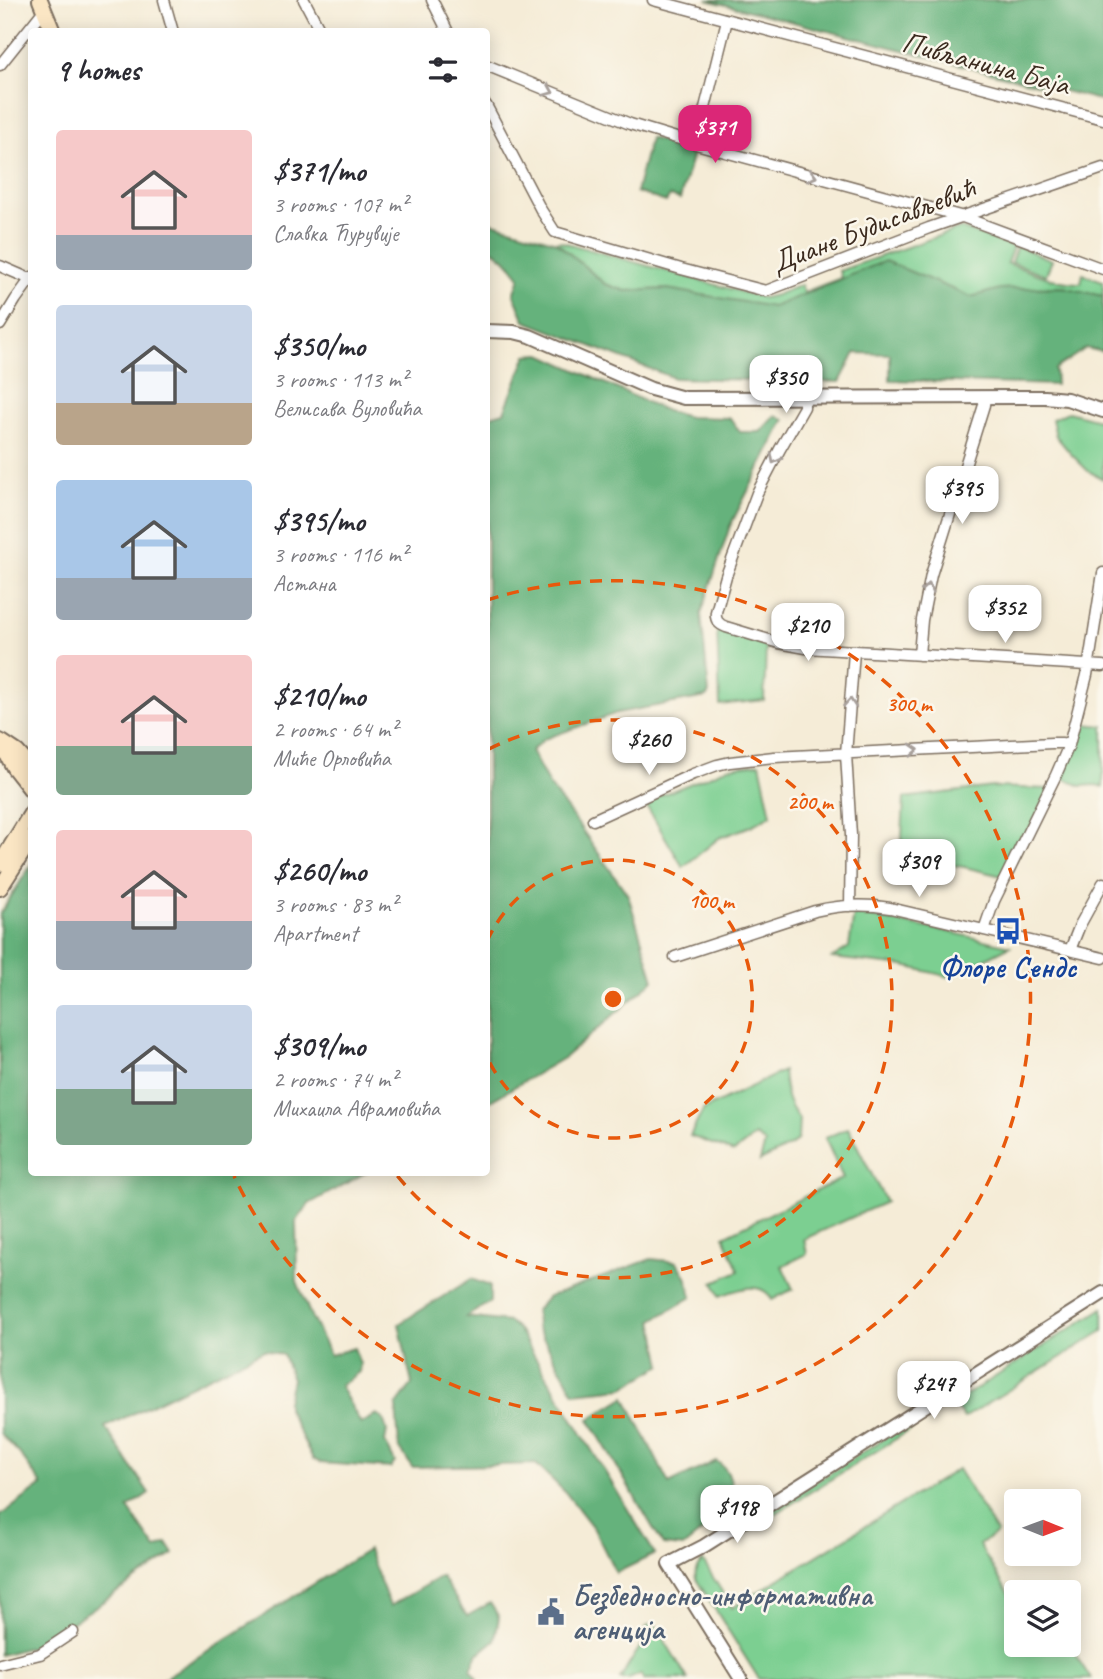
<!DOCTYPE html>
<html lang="en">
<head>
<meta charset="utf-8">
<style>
	:root { --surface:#fff; --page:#f2f2f3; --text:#2b2b33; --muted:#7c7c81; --accent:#db2777 }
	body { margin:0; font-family:Caveat,sans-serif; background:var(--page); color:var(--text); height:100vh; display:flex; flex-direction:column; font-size:26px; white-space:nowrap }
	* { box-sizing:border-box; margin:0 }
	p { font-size:23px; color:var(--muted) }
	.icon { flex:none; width:38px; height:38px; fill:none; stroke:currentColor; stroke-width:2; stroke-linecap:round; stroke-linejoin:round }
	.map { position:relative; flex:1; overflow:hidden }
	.drawer { position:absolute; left:28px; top:28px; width:462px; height:1148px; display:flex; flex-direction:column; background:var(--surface); border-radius:7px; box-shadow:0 4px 18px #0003 }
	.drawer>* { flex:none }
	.needle { width:46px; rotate:91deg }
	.fabs { position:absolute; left:1004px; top:1489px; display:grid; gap:14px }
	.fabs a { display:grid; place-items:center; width:77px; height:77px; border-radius:7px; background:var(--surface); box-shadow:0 4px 18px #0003; font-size:35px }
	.price { position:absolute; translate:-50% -60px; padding:0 16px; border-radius:14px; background:#fff; color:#222; font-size:23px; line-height:46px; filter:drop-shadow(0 2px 4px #0008) }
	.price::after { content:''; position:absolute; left:50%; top:42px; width:21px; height:16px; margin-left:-10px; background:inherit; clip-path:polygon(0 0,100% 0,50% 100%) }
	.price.on { background:var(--accent); color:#fff }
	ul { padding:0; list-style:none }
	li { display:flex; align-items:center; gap:21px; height:175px; padding:0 28px }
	li span { display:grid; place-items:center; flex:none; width:196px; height:140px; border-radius:7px; color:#555 }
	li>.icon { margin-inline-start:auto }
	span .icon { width:84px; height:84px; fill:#fffc; stroke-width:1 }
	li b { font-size:30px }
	h2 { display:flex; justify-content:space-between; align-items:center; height:84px; padding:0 28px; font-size:30px }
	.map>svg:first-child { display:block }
</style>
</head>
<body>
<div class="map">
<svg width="1103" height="1679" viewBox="0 0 1103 1679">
	<rect width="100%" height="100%" fill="#fbf7ec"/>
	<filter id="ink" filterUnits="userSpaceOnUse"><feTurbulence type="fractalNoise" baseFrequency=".0143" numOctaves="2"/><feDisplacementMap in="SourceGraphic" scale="14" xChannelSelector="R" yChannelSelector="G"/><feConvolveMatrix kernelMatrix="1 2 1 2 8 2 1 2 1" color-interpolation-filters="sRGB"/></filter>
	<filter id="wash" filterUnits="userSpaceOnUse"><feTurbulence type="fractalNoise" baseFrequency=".00686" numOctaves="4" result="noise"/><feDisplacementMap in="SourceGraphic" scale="28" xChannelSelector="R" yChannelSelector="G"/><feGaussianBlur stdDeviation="1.57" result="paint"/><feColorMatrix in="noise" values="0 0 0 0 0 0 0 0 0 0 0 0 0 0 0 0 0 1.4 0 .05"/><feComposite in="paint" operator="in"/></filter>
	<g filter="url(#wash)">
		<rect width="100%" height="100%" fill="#f5ecd7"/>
		<!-- green -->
		<path fill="#7ccf91" stroke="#5c7c58" stroke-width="2" d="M961,228l52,19 -6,16c25,9 47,20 74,20l2,-9 20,7v15l-40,-9 -63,2 -29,8 -86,-36 -112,47 -106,-19 -41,2 -21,-7 -49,-42 3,-1 204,57 13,-3 25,-10 3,7 37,-14 -2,-7z
			M1017,246l35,14 -6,15 -35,-13z
			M1068,412l35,9v58l-15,-8 -17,-17 -15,-18 -4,-17z
			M720,627l13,7 27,9 6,5 -2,52 -44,5 -3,-76z
			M1084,724l19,2v61l-7,-2 -15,1 -21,-9 17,-43z
			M760,763l11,52 -20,11 -32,12 -36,29 -39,-65 70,-28 14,-7z
			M993,787l57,2 -44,88 -42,-10 -63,-11 3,-58z
			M854,914l91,17 65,15 -60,31 -46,-11 -72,-8 17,-11z
			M783,1071c2,22 3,30 16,48l-1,20 -6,6 -32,16 5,-18 -10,-7 -21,16 -44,-16 13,-26z
			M848,1128l38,74 -82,37 3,15 -25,12 11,23 -21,11c-10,-21 -36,-10 -52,-4l-7,-14 26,-11 -15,-35 119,-58 -18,-40z
			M1103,1308v23l-139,87 -10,-15z
			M917,1418l3,6 -208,129 -2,-4z
			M958,1469l39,64 -18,12 38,63v37h52l22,34h-332l-63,-100c-2,-8 1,-12 7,-18l29,47z
			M654,1623l34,56h-45l-2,-5 -13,5h-8l23,-37 2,-14z"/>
		<!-- forest -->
		<path fill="#65b27b" stroke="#506e4c" stroke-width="2" d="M707,0h396v101z
			M650,138l44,12 -14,49 -10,-3 -4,6 -30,-10z
			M487,221l69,21 49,42 21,7 41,-2 106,18 112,-46 86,36 29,-8 63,-2 40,9v56l-17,-4 -31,21 1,16 -166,-5v-26l-35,-1 -15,29 -166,-4 -149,-57 -11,-26 6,-18c-9,-13 -20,-24 -33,-31z
			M541,354l125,57 23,6 41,1 10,14h20l15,-16 10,3 -55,107 -29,88 8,79 -3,4 -89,16 -73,26 -13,12 18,34 29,39 50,71 26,85 -89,77 -78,46v-686l17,-5 23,-57z
			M31,865l1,307 333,1 -56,31 -13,18 1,59 13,33 20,41 24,-7 6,16 -1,8 -19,14 21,38 15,-10 7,5 4,11 -2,12 10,20 -4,6 -70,-5 -8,-4 -26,-51v-7l5,-22 -9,-24 -19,-5 -159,77 44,66 -21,15 28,41 11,-6 7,11 -136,91 -38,10v-139l42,-31 -23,-32 -19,-20v-519z
			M651,1259l26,3 9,14 6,21 -39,23 9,45 -39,23 -49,5 -37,-66 -1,-17 12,-13z
			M471,1279l19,7v16l-24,15 43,5 9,7 137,225 -39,19 -22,-44 -29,-37 -29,-28 -124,3 -13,-20 -3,-41 16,-22 -13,-60z
			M625,1397l44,87 47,-23c11,7 14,14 16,27l-19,11 6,19 -36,29 -20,-2 -74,-126z
			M368,1550l22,56 51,-30 26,40 23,-13 9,14 -4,23 -17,14 -7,15 7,10h-315z"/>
	</g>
	<g filter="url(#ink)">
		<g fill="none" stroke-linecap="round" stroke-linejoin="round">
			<defs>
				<path id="minor" d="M164,0l9,32
					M304,0l17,32
					M432,0l16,32
					M653,0l450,119
					M0,65l44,-55
					M486,65l144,59 66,20 264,72 143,53
					M486,105l55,105 14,22 126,37 85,22 163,-63 174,-60
					M696,144l31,-124
					M0,266l30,13
					M0,325l16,-26 16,-22
					M804,398v9l-24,42 -23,44 -31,83 -10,36c-1,8 2,12 10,15l53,16 27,5 297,18
					M919,655l3,-35 9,-45 53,-170 1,-8
					M593,820l100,-46 24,-9 13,-3 44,-5 278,-14h10l7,2
					M850,906l1,-71 -5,-81 8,-102
					M984,930l10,-29 62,-126 13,-30 18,-70 16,-102
					M1070,950l10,-25 23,-42
					M675,957l140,-46c25,-6 50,-7 75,-3l213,50
					M0,1664l40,-10 33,-22"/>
				<path id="tertiary" d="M486,331l28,1 16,4 121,53 33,9 361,-1 22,2 36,12
					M741,1679l-72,-115 35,-18 399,-253"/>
				<path id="secondary" d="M40,0l13,32
					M0,741l14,27 18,23
					M2,742l15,10 15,17
					M0,864l32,-52
					M0,888l32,-50"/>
			</defs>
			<!-- minor casing -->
			<use href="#minor" stroke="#7c6e5f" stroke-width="13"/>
			<!-- tertiary casing -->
			<use href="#tertiary" stroke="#7c6e5f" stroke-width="16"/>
			<!-- secondary casing -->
			<use href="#secondary" stroke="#7c6e5f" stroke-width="18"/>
			<!-- minor -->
			<use href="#minor" stroke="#fff" stroke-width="10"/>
			<!-- tertiary -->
			<use href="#tertiary" stroke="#fff" stroke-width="12"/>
			<!-- secondary -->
			<use href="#secondary" stroke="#fbe6c4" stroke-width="14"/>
		</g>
		<!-- one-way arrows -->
		<defs><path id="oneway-chevron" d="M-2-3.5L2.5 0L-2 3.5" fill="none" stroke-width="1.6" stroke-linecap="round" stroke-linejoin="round" transform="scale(1.75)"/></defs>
		<g stroke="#a79f9a">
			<use href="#oneway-chevron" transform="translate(549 91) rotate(23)"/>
			<use href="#oneway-chevron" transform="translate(812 176) rotate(15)"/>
			<use href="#oneway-chevron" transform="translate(775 459) rotate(117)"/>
			<use href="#oneway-chevron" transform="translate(928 588) rotate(-79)"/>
			<use href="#oneway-chevron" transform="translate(850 703) rotate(-85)"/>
			<use href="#oneway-chevron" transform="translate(914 750) rotate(-3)"/>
		</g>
	</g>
	<!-- distance rings -->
	<g fill="none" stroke="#e8590c" stroke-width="3.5" stroke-dasharray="12 9">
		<path d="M487 941A139 139 0 1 1 487 1057"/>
		<path d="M489 749A279 279 0 1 1 395 1173"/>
		<path d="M487 600A418 418 0 1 1 234 1176"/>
	</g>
	<!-- icons -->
	<defs>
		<symbol id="bus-bare" viewBox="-9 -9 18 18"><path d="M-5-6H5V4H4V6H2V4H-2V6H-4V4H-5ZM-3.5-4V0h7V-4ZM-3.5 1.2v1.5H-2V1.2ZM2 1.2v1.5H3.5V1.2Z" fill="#1a4fb4" stroke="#fbf7ec" stroke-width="2.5" paint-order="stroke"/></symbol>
		<symbol id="civic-bare" viewBox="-9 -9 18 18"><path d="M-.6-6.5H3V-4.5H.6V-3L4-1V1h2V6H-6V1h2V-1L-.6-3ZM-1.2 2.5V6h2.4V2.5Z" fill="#5c6f8a" stroke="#fbf7ec" stroke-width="2.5" paint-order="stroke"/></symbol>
	</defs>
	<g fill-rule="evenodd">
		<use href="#bus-bare" x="989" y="912" width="38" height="38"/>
		<use href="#civic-bare" x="532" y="1593" width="38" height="38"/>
	</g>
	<g text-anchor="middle" stroke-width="5" stroke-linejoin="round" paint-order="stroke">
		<!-- street labels -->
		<g font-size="30" fill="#3b2a1e" stroke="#fbf7ec">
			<text transform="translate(986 63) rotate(15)" y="10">Пивљанина Баја</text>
			<text transform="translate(873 225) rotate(-21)" y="10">Диане Будисављевић</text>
		</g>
		<!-- transit labels -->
		<g font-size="30" font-weight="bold" fill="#164399" stroke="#fbf7ec">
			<text x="1008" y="977">Флоре Сендс</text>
		</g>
		<!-- service labels -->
		<g font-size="30" font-weight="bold" fill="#4e5e75" stroke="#fbf7ec" text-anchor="start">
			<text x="572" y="1605">Безбедносно-информативна<tspan x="572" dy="34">агенција</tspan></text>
		</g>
	</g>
	<circle cx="613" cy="999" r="10" fill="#e8590c" stroke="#fbf7ec" stroke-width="3.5"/>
	<g font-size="21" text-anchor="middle" font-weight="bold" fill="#e8590c" stroke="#fbf7ec" stroke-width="5" stroke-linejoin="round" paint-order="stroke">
		<text x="909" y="711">300 m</text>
		<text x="810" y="809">200 m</text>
		<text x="711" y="908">100 m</text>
	</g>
</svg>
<div class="fabs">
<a><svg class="needle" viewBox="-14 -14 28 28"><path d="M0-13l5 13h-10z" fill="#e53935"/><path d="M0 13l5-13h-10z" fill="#7c7c81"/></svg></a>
<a><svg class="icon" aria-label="layers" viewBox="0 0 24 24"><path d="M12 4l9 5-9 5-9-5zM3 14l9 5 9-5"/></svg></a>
</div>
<b class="price on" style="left:715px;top:165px">$371</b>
<b class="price" style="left:786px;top:415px">$350</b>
<b class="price" style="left:962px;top:526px">$395</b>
<b class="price" style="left:1005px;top:645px">$352</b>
<b class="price" style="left:808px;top:663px">$210</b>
<b class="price" style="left:649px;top:777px">$260</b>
<b class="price" style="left:919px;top:899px">$309</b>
<b class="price" style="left:934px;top:1421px">$247</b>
<b class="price" style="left:737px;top:1545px">$198</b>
<section class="drawer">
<h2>9 homes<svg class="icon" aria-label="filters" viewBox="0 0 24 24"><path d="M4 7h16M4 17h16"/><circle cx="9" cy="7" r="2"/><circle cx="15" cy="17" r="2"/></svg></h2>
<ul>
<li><span style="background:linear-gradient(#f6c9c9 75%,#9aa5b1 0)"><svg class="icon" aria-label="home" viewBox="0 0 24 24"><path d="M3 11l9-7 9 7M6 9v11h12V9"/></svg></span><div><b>$371/mo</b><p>3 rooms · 107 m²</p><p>Славка Ћурувије</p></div></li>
<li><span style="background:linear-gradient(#c9d6e8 70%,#b9a48a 0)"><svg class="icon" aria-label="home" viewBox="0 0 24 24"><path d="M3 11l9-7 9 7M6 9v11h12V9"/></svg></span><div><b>$350/mo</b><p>3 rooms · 113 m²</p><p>Велисава Вуловића</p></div></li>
<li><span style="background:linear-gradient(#a9c7e8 70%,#9aa5b1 0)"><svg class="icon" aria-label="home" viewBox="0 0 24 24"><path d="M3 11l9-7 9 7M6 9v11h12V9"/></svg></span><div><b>$395/mo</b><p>3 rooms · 116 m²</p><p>Астана</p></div></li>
<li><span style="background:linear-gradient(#f6c9c9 65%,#7fa58c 0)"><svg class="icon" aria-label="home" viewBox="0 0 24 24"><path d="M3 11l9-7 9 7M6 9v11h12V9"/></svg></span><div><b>$210/mo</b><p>2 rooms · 64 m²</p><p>Миће Орловића</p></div></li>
<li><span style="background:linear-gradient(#f6c9c9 65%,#9aa5b1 0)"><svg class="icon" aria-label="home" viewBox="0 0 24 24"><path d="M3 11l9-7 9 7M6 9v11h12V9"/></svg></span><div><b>$260/mo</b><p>3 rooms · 83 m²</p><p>Apartment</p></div></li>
<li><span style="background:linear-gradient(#c9d6e8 60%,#7fa58c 0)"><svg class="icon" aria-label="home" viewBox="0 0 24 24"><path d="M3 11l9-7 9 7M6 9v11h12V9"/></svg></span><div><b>$309/mo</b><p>2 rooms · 74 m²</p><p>Михаила Аврамовића</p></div></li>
</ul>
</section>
</div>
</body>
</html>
